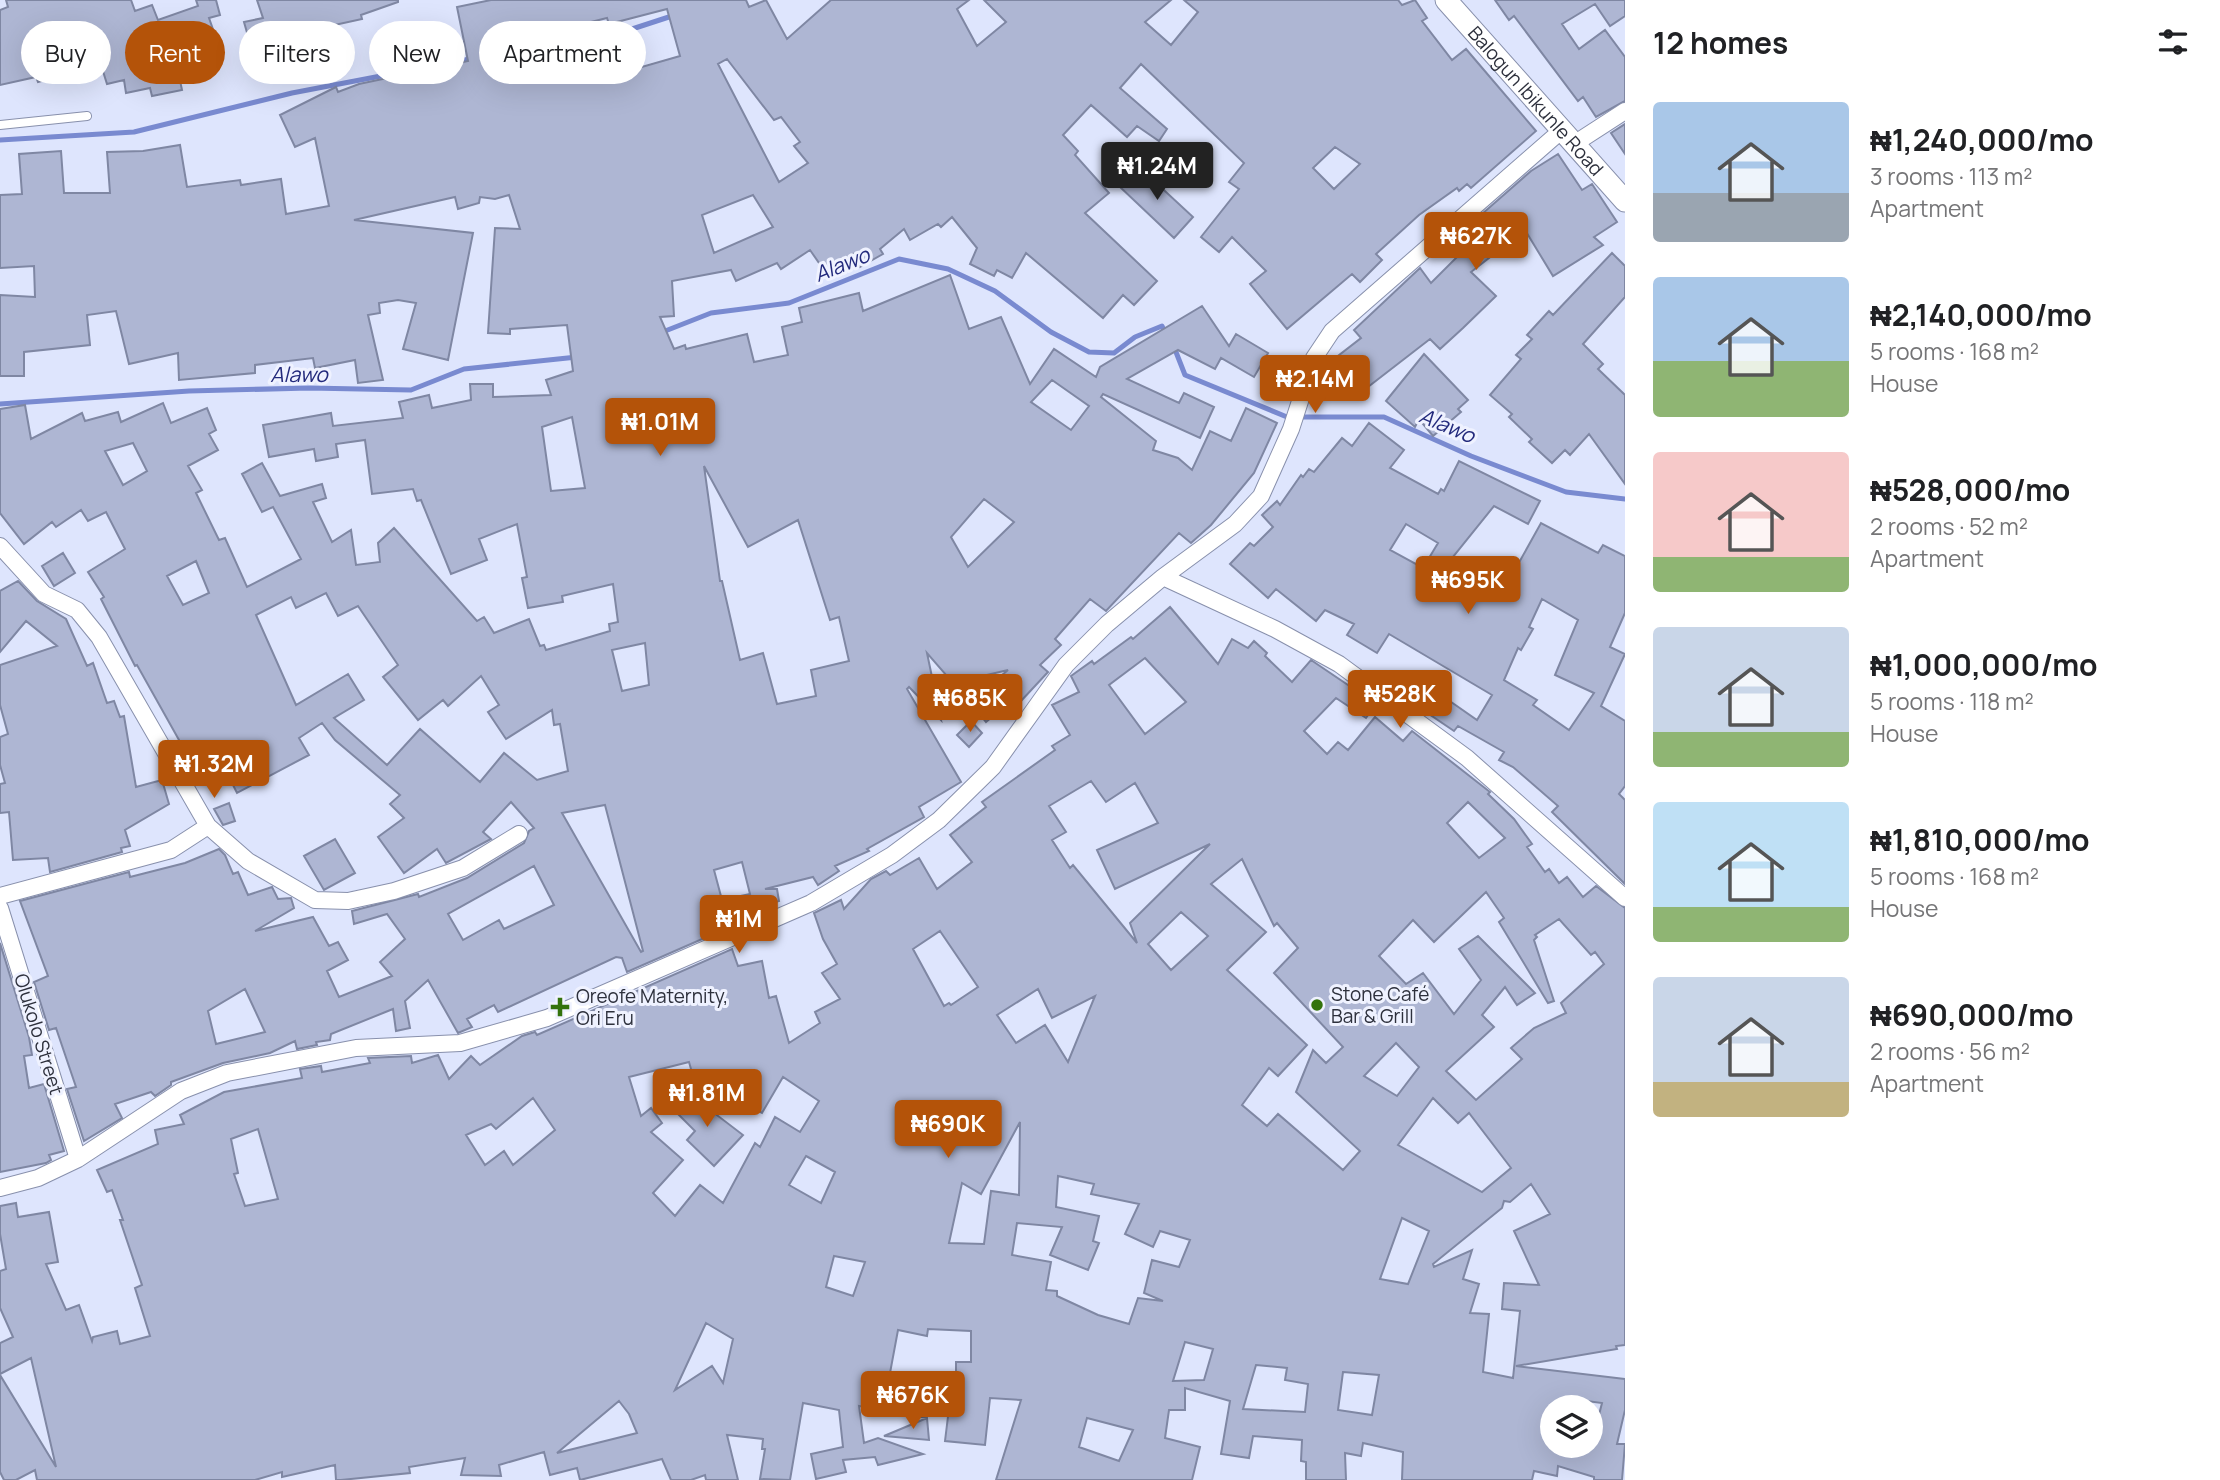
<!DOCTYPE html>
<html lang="en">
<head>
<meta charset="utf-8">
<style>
	:root { --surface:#fff; --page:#f2f2f2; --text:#202124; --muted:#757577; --accent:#b45309 }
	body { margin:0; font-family:Manrope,sans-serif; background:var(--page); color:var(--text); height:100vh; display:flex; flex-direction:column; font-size:26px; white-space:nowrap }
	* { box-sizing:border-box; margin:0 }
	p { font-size:23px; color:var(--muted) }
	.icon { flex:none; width:38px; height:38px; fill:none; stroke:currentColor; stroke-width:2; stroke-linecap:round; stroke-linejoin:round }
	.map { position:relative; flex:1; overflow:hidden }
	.details { display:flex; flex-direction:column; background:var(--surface); width:595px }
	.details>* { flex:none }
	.top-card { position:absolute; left:21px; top:21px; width:665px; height:63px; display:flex; gap:14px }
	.fabs { position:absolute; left:1540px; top:1395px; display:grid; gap:14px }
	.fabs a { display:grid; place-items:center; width:63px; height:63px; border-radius:50%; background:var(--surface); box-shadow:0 7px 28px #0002; font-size:35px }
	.price { position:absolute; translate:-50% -60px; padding:0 16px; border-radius:7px; background:var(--accent); color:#fff; font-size:23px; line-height:46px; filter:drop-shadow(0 2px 4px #0008) }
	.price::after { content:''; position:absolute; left:50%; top:42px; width:21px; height:16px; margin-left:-10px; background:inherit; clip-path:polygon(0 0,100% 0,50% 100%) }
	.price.on { background:#222; color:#fff }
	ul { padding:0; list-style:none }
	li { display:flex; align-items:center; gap:21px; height:175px; padding:0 28px }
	li span { display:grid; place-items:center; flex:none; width:196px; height:140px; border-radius:7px; color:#555 }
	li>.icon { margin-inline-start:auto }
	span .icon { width:84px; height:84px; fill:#fffc; stroke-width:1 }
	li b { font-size:30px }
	h2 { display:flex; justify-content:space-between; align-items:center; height:84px; padding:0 28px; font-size:30px }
	.tag { padding:0 24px; border-radius:32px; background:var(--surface); box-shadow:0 7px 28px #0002; font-size:24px; line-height:63px }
	.tag.on { background:var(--accent); color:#fff }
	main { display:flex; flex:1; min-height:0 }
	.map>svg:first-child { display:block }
</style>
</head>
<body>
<main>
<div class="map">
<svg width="1625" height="1480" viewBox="0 0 1625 1480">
	<rect width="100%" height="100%" fill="#dee5fd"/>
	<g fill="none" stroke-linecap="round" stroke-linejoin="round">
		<!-- stream -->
		<path stroke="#798ad0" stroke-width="5" d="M557,48l23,-2 95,-31
			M0,140l134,-8 158,-39 183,-35
			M660,333l51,-20 78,-10 110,-44 49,10 47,22 56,41 38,20 25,1 21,-16 27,-11 3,7
			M1174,347l11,28 102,42h97l87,39 95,36 59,7
			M0,404l189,-13 120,-3 102,2 53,-21 113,-12"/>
	</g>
	<!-- building -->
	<path fill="#aeb6d3" stroke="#7f87a3" stroke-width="2" fill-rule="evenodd" d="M6,0h125l4,11 17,-6 6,15 40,-14 -2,-6h20l4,15 -11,3 6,17 -16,6 1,4 -26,7 8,38 -30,6 -2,-8 -24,5 -2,-13 -17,4 -17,-54 -48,15 10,33 -14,4 -2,-5 -36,8v-75l8,-3z
		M257,0h141v2l-37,13 1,4 -55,12 3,24 -28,7 -12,-31 -22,5 -4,-14 19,-4z
		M491,0h255l3,7 17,-7 21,39 44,-39h138l-12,9 20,37 29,-24 -22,-22h187l-26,22 26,23 27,-33 -14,-12h214l4,5 13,-5 12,18 -5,3 30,39 14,-11 70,82 -65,57 -4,-4 -8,7 -2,-3 -38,27 -43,39 6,6 -22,22 -8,-8 -65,55 -37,-45 16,-13 -34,-34 -13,15 -18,-15 38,-48 -10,-7 15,-19 -103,-99 -21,24 47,41 -8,12 -22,-15 -10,11 -36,-32 -28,30 15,16 -3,4 34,38 -24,20 72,68 -23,24 -11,-10 -20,23 -77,-65 -14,25 -15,-8 -3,6 -24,-12 7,-16 -25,-31 -11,10 -3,-3 -28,16 -6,-11 -24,20 3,5 -23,13 -7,-13 -27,19 -16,-23 -29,19 -4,-6 -41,18 -5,-11 -59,11 2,35 -14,1 14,32 11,-4 1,4 61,-15 7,28 34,-7 -6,-28 20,-5 -3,-14 60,-15 4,18 87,-36 19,54 32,-12 29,67 24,-35 42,28 4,-10 102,-61 27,40 7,-12 32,19 -14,24 -33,-19 -6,11 -37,-19 -51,29 52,24 5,-10 30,14 -14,31 -97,-44 -2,3 55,44 -3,9 25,8 14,12 18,-39 21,10 15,-33 31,15 -23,50 -43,52 -20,18 -12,-10 -73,78 -16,-12 -35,40 6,6 -21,20 8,7 -27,29 -5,-5 -30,26 -16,-20 38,-32 -55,13 -26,-30 14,67 -32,-33 -2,2 54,93 -42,25 5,10 -57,32 2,2 -34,15 4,5 -21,14 -5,-8 -48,12h12l2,12 -26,7 2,4 -26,10 1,4 -5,3 -98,43 -5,-14 -6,-1 -118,55 -4,-7 -27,14 5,8 -14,6 -30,-53 -23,21 5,27 -14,3 -3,-22 -62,25 -1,6 -14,2 1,3 -20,4 -2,-8 -25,12 -47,10 -52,19v3l-16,11 -4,-4 -36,12 7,14 -38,23 -17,-52 9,-2 -20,-59 -7,2 -15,-48 14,-6 -28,-75 109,-29 1,5 55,-14 34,-14 6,6 8,19 5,-2 10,23 24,-8 6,12 13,-1 3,10 -39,23 58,-14 16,29 9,-4 10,18 -21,11 12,26 53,-21 -12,-14 25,-23 -18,-25 -33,10 -2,-13 66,-17 1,3 48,-19 57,-35 5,-12 5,-3 -23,-26 -28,30 8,7 -45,24 -9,-14 -33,24 -26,-36 26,-19 -14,-14 10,-9 -65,-55 -13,-17 -23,15 10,17 -72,38 -11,-22 -30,14 -23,-41 6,-4 -42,-75 -2,1 -34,-67 3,-2 -16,-25 37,-23 -19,-37 -18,9 -7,-11 -25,17 -4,-5 -28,22 -24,-31v-104l25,-4 6,34 51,-26 3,8 33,-9 3,10 42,-19 8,20 36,-15 9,22 -7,4 9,16 -30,16 14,24 -6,3 23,47 6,-2 22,49 54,-28 -28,-52 -11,5 -20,-38 20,-11 18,33 42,-12 4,14 -13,4 19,40 19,-12 5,35 24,-3 -2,-19 16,-15 83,93 7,-4 10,16 35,-14 11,27 4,-1 2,5 64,-19 -1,-7 9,-2 -5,-38 -51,12 1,6 -35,6 -6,-30 5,-1 -10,-53 -38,15 8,21 -36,14 -30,-74 -4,1 -4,-12 -41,5 -7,-54 -29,4 2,13 -22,4 -2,-12 -45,8 -6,-32 68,-12 2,13 70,-8 -4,-16 30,-7 3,13 39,-8 -1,-16h23v13l58,-2 -5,-15 27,-9 -6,-46 -57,4v5l-22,-1 7,-105 25,1 -11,-34 -14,4 -15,-2 -1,6 -21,6 -3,-12 -101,23 119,13 -25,127 -45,-11 13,-46 -18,-3 -19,3 1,10 -12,2 15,65 -25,3 -3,-23 -40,8 -2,-10 -58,7v8l-76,7 -1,-27 -49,11 -13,-53 -29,4 3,30 -66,7v24h-24v-81l35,2 -1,-31 -34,2v-73l22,-1 -3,-40 42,-3 3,42h46l-3,-41 36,-1 37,-6 7,42 53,-7 1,5 40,-6 5,35 43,-8 -14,-68 -20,9 -15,-32 56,-28 2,5 21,-8 109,-23 -11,-54zM667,9l13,47 -59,17 1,-14 -58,-2 -5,-27 48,-12 2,6zM727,59l47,61 7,-3 19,25 -6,4 14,17 -29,19 -61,-118zM1335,147l25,17 -26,25 -21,-21zM753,195l20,32 -59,26 -12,-38zM1052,380l37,26 -18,24 -40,-28zM572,417l13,71 -34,3 -9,-64zM133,443l14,28 -24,14 -18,-34zM704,466l44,81 50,-27 32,100 9,-3 10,44 -38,9 5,26 -39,8 -14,-51 -23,7 -18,-79h-2zM984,499l30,23 -46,45 -17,-30zM196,561l13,32 -26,12 -16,-29zM326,593l12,23 20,-10 40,59 -15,12 35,43 25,-20 5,6 33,-30 18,29 -11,7 18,27 46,-29 2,15 6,-1 8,47 -31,9 -33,-27 -24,29 -60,-53 -33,36 -53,-47 30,-18 -16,-26 -52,31 -40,-90 35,-18 5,11zM645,643l4,42 -27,6 -10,-41zM605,805l38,146 -2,1 -79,-139zM742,862l8,32 -28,6 -8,-30zM534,866l20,39 -50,24 -5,-9 -36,20 -15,-26zM245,989l20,43 -49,12 -8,-33z
		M1495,0h130v16l-15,10 -15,-22 -33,20 17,25 26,-19 20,27v44l-29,16 -13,-20 -5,4 -64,-85 -5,4z
		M1625,124v30l-14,-21z
		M1558,154l24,36 10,-6 25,38 -23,15 9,8 -50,31 -28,-46 -54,42 25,24 -33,32 -23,21 -10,-10 -75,58h-6l-24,-31 36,-28 -7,-8 66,-62 11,15 44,-44 -9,-11 65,-57z
		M1139,167l54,50 -19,21 -54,-51z
		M1612,253l13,13v31l-42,47 20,20 -5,5 27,26v89l-36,-50 -19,21 -5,-5 -13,13 -23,-21 3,-3 -23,-22 3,-3 -22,-19 31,-36 -5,-4 16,-16 -5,-4 22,-24 4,4z
		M1424,354l44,46 -10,9 3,3 -28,24 -14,-17 -4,8 -29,-26z
		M1369,423l35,27 -14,18 48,26 3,-5 3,2 15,-30 81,40 -12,23 -34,-18 -46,57 58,23 35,-63 57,30 5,-8 22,11v57l-15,34 15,7 -24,52 24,15v65l-6,8 6,6v84l-73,-72 6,-6 -45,-39 -14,-7 5,-8 -46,-26 -4,5 -25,-17 15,-17 33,23 15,-25 -103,-61 -12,19 -30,-18 7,-11 -29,-14 -9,11 -40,-32 -8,9 -38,-34 20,-21 4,3 19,-19 -11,-12 15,-14 3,4 21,-30 2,2 6,-8 5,3 28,-34 10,8zM1406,524l32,19 -15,25 -33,-18zM1542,599l36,21 -23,55 39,18 -25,37 -36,-25 4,-5 -33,-20 14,-32 3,2 12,-21 -4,-2z
		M63,553l12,20 -21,13 -12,-20z
		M18,581l19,20 29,18 21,47 6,-3 14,40 7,-2 6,16 4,-1 12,71 26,-7 7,24 -44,26 5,16 -9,2 1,4 -72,20 -2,-14 -35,2 -4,-48 -9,1v-29l5,-1 -5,-18v-28l8,-3 -8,-29v-40l57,-19 -31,-25 -26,31v-61z
		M1170,607l48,57 14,-25 16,9 6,-7 13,12 -2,3 27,26 19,-22 65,44 -10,14 -30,-20 -32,33 23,23 11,-12 10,8 27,-33 28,24 9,-10 78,61 -2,2 26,25 18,25 -5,3 18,25 4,-3 10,14 8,-6 16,20 13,-11 29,22v437l-9,1 1,3 -101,17 109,13v31l-8,34h8l-3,36h-28v-3l-36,-11 -1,10 -23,-5 -2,9h-130l1,-28 -40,-9 -2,13 -16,-3 1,27h-40v-18l-5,-1 1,-21 -49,-4 -4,22 -28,-4 9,-53 -45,-13v22h-16l-4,28 35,9 -8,33h-196l25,-80 -31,-2 -5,47 -40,-4 7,-57h4v-22h15v-31l-43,-2 -1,7 -29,-6 -11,59 37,-4 3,33 -68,-12 5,37 14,-5 45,16 -45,11 -3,-8 -32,3 3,12 -30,7 -5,-25 32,-7 -4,-37 -36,-7 -13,77 -30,-1 5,-30h-3l1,-10 -36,-4 11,45h-32l-1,-5 -14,5h-20l-9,-21 -82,21 -3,-12 -27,7 -6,-23 -45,13 2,11 -40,-1 4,-17 -56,9 1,6 -69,7h-5l-1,-15 -53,12v-5l-27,8h-218l-2,-10 -19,10h-12l-4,-8v-97l56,92 -25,-109 -31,16v-31l13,-6 -13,-29v-37l6,-2 -6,-35v-28l16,-3 2,14 31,-5 9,50 -12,2 20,46 13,-5 13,36 1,-4 24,-6 3,13 30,-8 -15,-48 7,-3 -22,-65h3l-11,-30 -5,2 -10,-22 61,-26 -3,-14 29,-6 -4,-9 44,-23 78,-14 -2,-9 21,-3 1,6 48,-9 -2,-5 43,-2 1,7 26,-8 11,24 22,-23 9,9 42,-29 13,-4 2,3 195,-86 6,17 24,-5 7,37 7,-2 13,47 31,-20 -5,-11 25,-13 -18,-26 15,-9 -14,-25 -9,-26 27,-13 3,9 27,-30 15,-8 4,4 29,-17 18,31 35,-27 -22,-27 36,-28 -4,-5 73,-52 -3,-4 18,-11 -18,-30 27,-13 -8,-16 21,-15 2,3 37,-27 2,2zM1145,658l41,44 -41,32 -36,-49zM1091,781l15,21 29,-19 23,40 -61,27 18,39 95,-45 -80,79 7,20 -64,-78 -3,3 -18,-28 14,-8 -17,-26zM1468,802l37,36 -26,20 -32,-35zM1242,859l32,67 3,-3 21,25 -24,25 69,74 -17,16 -13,-13 -17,42 64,59 -17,19 -65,-56 -11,12 -25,-21 27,-37 9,8 29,-31 -80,-75 39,-38 -55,-48zM1486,892l18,26 -5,4 49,81 6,-2 -20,-61 3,-3 -2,-2 24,-16 32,36 4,-3 9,12 -43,39 5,10 -32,15 -23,20 11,11 -46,41 -30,-29 48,-44 -12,-12 23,-28 12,18 18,-12 -57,-57 -19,13 22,31 -27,34 -31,-41 -17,11 -27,-28 34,-36 21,22zM1181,912l27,24 -37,34 -23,-26zM940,931l38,56 -27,18 -2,-2 -5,3 -31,-57zM1038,989l14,29 43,-22 -27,66 -23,-37 -29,18 -19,-28zM1396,1043l23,24 -22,29 -33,-20zM689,1062l4,14 69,37 21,-36 36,24 -19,31 -25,-15 -15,30 -5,-4 -32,60 -23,-18 -25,31 -22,-23 30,-33 -32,-28 11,-9 -11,-15 -10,8 -12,-39zM533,1098l22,32 -42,35 -9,-14 -19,14 -19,-30 25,-11 5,5zM1433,1098l25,25 11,-10 42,55 -29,24 -84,-47zM1020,1122l-1,73 -28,-4 -7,53 -35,-1 13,-60 19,11zM258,1129l20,70 -33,7 -11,-32 4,-1 -7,-34zM806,1156l29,16 -14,31 -32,-18zM1058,1176l36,8 -3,10 48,10 -14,30 28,13 7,-16 30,9 -11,27 -27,-7 -8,33 19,8 -25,-3 -9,26 -31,-9 -41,-19v-5l-11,-1 5,-28 -39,-7 5,-32 45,4 -12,28 38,15 11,-27 -6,-2 6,-25 -43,-9zM1531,1184l19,30 -36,17 25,54 -35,-2 -2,26 18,2 -7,67 -30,-6 6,-58 -19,-1 9,-29 -16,-5 9,-29 -38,17 -1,-3 69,-56 2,-7 6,1zM1402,1218l27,13 -21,53 -28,-5zM834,1256l31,6 -12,34 -27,-9zM706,1323l27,16 -10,44 -11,-17 -37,24zM1185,1342l28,7 -9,31 -31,1zM1256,1365l31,3 -2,12 23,4 -3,28 -62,-3zM1343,1372l36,3 -7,40 -34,-5zM1572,1399l30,4 -11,43h-39v-39h19zM619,1401l10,13 8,19 -80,20zM1087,1418l46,12 -14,31 -40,-14z
		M971,721l11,12 -13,14 -12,-12z
		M229,803l6,18 -12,4 -9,-16z
		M335,839l20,34 -31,17 -20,-34z
		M0,943l29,94 3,18 -8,1 5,32 15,-4 20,67 -15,4 2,5 -5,3 -46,9z
		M688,1093l55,42 -29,31 -27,-26 8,-9 -23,-23z
		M927,1418l2,22 -45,-4z"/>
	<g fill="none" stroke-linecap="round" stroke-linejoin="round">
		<defs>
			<path id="lane" d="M0,125l87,-9"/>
			<path id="street" d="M1574,144l51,-33
				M0,546l44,48 33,16 22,27 109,189 40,35 67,39 33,1 46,-10 69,-23 56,-34
				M1163,577l112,52 64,35 128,94 158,140
				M0,896l171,-46 37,-24
				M0,908l78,251
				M0,1188l38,-10 40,-19 103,-68 46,-18 129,-25 104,-5 87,-25 264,-115 81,-48 47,-35 54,-53 73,-102 41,-41 56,-47 72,-53 26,-28 30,-67 23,-71 18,-27 230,-201"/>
			<g id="secondary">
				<path id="s1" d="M1446,0l179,201"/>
			</g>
		</defs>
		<!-- lane casing -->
		<use href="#lane" stroke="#8890ac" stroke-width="10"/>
		<!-- street casing -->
		<use href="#street" stroke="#8890ac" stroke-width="18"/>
		<!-- secondary casing -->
		<use href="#secondary" stroke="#8890ac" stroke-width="23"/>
		<!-- lane -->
		<use href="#lane" stroke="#fff" stroke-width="8"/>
		<!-- street -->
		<use href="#street" stroke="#fff" stroke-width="16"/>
		<!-- secondary -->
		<use href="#secondary" stroke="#fff" stroke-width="21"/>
	</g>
	<!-- markers -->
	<g fill="#34730c" stroke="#eff2ff" stroke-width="2.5">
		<circle cx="1317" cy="1005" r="7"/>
		<path d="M556.5 996.5h7v7h7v7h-7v7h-7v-7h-7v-7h7z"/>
	</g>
	<g text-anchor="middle" stroke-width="6" stroke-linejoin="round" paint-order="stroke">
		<!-- street labels -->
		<g font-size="19" fill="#2d303c" stroke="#eff2ff">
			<text dy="7" stroke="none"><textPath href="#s1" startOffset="135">Balogun Ibikunle Road</textPath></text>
			<text transform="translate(39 1034) rotate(73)" y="7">Olukolo Street</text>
		</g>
		<!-- poi labels -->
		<g font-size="19" fill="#2d303c" stroke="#eff2ff" text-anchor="start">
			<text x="1331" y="1001">Stone Café<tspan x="1331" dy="22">Bar &amp; Grill</tspan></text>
			<text x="576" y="1003">Oreofe Maternity,<tspan x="576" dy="22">Ori Eru</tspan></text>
		</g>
		<!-- water labels -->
		<g font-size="21" font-style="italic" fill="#232a7c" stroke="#eff2ff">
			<text transform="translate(842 265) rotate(-22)" y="7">Alawo</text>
			<text x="299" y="382">Alawo</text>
			<text transform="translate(1447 426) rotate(23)" y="7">Alawo</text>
		</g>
	</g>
</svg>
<div class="fabs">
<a><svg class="icon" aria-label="layers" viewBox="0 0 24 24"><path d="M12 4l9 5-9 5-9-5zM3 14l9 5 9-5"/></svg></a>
</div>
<b class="price on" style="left:1157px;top:202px">₦1.24M</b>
<b class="price" style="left:1476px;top:272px">₦627K</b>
<b class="price" style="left:1315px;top:415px">₦2.14M</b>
<b class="price" style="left:660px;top:458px">₦1.01M</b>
<b class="price" style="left:1468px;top:616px">₦695K</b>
<b class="price" style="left:1400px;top:730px">₦528K</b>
<b class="price" style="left:970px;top:734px">₦685K</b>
<b class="price" style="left:214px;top:800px">₦1.32M</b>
<b class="price" style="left:739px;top:955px">₦1M</b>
<b class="price" style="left:707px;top:1129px">₦1.81M</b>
<b class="price" style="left:948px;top:1160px">₦690K</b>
<b class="price" style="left:913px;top:1431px">₦676K</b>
<div class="top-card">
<a class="tag">Buy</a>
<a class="tag on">Rent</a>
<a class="tag">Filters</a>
<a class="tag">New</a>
<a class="tag">Apartment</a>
</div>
</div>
<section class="details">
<h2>12 homes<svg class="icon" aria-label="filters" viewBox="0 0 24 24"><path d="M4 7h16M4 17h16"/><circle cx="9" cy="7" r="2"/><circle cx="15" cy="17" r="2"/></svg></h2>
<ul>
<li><span style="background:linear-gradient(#a9c7e8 65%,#9aa5b1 0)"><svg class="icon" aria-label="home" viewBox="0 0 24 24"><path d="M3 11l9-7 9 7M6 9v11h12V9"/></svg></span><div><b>₦1,240,000/mo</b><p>3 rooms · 113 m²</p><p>Apartment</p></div></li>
<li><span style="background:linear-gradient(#a9c7e8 60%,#8fb573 0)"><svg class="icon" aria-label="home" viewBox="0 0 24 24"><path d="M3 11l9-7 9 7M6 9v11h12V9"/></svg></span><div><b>₦2,140,000/mo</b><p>5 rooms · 168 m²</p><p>House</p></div></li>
<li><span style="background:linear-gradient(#f6c9c9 75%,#8fb573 0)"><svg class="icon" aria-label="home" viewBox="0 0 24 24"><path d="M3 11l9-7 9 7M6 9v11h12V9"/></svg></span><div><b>₦528,000/mo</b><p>2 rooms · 52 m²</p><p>Apartment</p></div></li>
<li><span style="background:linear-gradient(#c9d6e8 75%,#8fb573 0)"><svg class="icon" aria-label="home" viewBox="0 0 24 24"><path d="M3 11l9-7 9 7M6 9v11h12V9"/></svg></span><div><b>₦1,000,000/mo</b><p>5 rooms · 118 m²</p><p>House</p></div></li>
<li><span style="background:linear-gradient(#bfe0f5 75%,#8fb573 0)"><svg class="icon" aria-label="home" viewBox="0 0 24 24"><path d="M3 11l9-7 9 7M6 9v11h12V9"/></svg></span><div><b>₦1,810,000/mo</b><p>5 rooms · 168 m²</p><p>House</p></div></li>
<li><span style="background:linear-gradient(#c9d6e8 75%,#c2b280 0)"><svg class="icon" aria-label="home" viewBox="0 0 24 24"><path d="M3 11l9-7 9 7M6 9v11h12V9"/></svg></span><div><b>₦690,000/mo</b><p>2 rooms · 56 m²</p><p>Apartment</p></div></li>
</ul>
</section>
</main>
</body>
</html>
